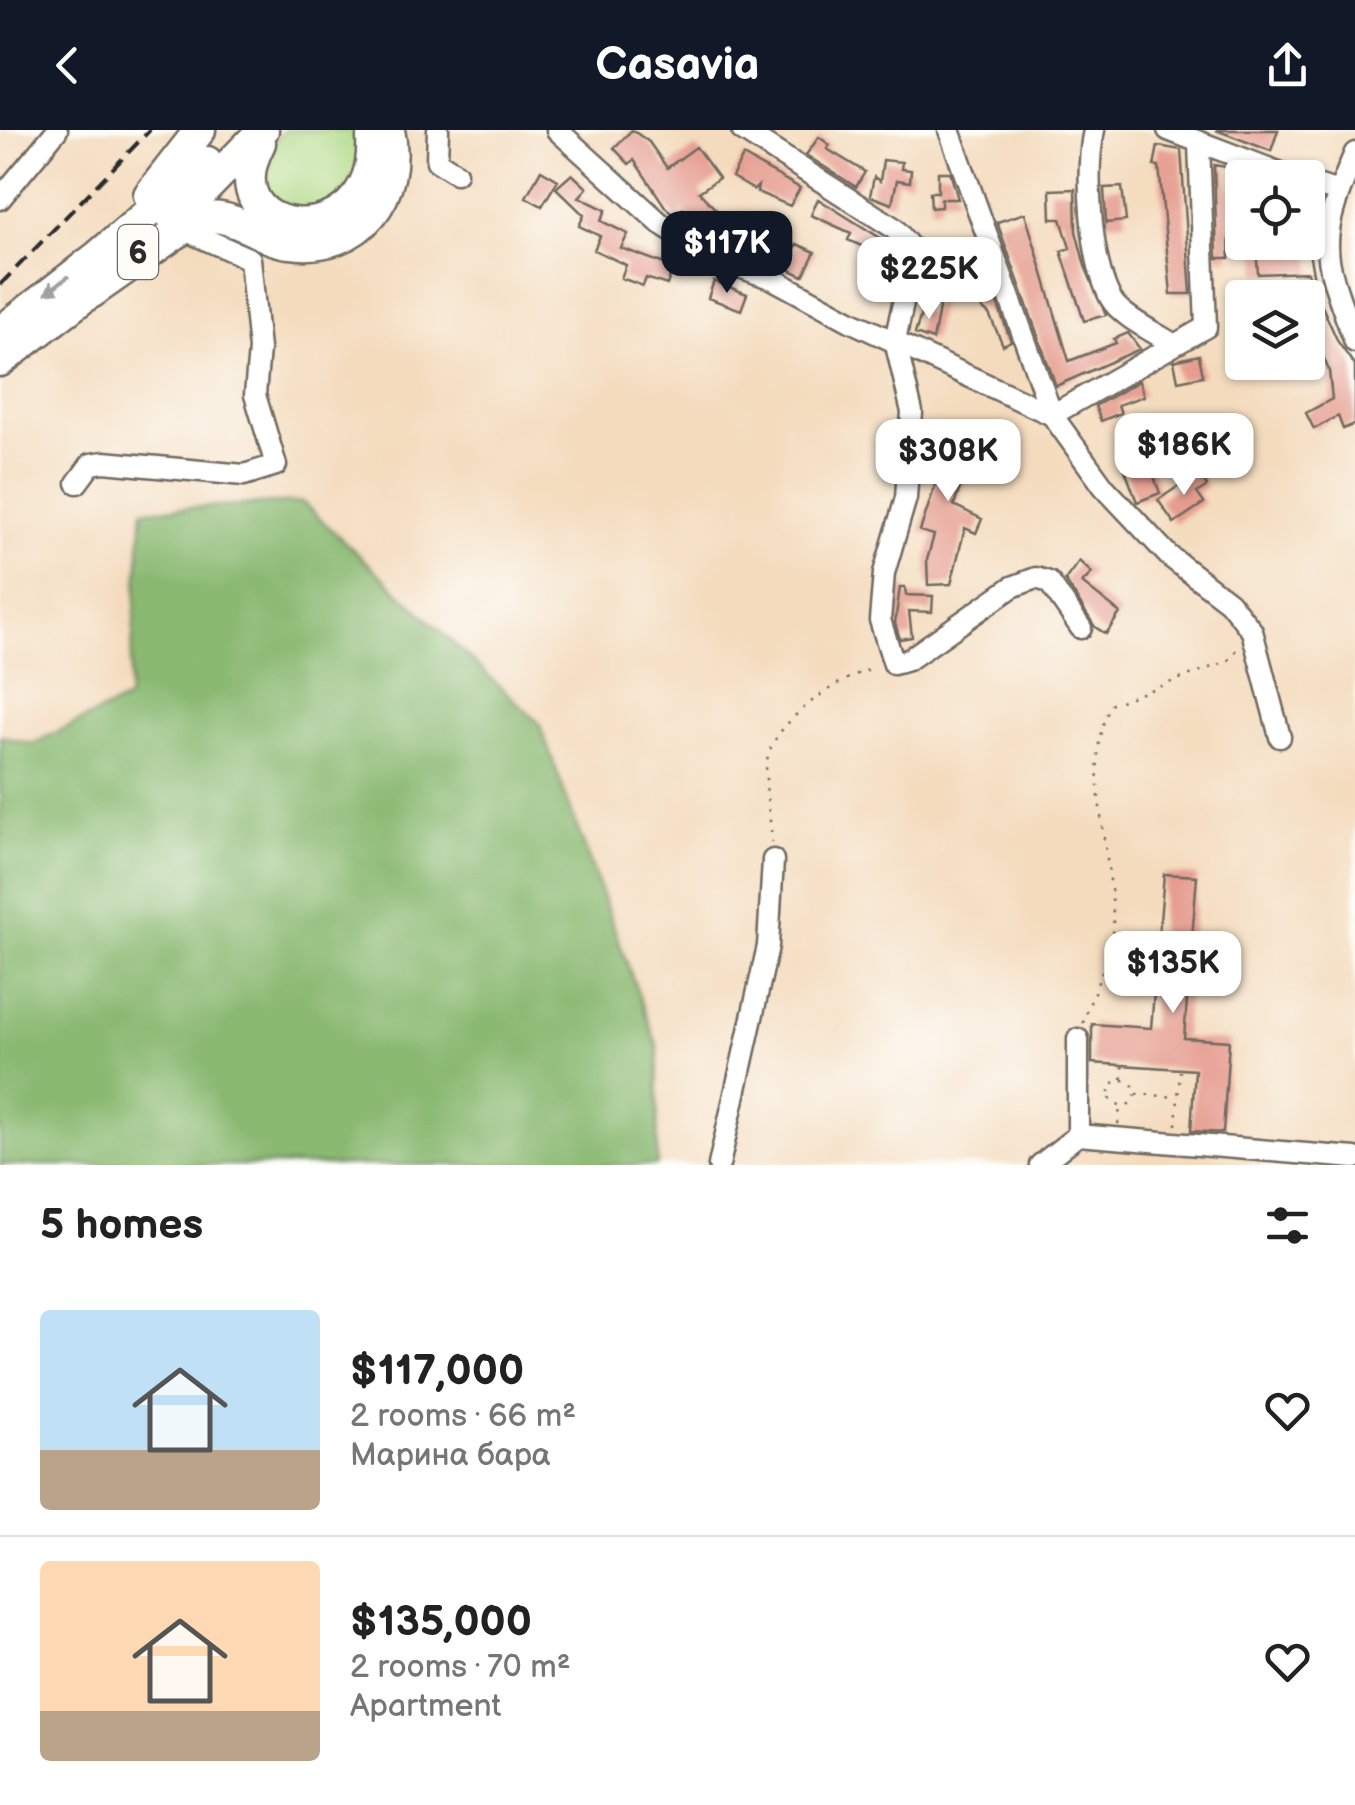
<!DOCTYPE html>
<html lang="en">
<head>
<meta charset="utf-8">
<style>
	:root { --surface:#fff; --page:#f2f2f2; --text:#222; --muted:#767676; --line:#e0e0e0; --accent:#111827 }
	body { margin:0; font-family:"Balsamiq Sans",sans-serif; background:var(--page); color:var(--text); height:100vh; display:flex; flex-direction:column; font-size:38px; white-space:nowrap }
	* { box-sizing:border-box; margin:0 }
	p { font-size:32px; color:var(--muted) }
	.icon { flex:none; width:55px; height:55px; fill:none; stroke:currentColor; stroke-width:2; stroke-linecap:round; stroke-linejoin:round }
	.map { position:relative; height:1035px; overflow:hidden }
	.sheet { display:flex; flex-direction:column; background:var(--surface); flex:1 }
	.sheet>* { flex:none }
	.buttons { position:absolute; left:1225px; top:30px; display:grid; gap:20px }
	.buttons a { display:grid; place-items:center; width:100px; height:100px; border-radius:10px; background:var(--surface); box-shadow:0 2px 8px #0004; font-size:50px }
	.price { position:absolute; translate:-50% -85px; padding:0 22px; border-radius:20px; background:#fff; color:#222; font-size:32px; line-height:65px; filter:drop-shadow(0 2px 5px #0008) }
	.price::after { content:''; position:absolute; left:50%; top:60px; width:30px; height:22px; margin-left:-15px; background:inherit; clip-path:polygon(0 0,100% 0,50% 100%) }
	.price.active { background:var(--accent); color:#fff }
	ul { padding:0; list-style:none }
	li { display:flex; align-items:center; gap:30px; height:250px; padding:0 40px }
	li+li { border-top:2px solid var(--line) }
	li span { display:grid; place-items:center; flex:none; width:280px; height:200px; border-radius:10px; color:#555 }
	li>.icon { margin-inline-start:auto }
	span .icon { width:120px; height:120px; fill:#fffc; stroke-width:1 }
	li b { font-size:42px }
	h2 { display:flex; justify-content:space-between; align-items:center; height:120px; padding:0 40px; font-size:42px }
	header { display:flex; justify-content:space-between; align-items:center; height:130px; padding:0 40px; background:var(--accent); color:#fff; font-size:45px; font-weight:700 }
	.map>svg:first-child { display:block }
</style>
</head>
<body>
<header><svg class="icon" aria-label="back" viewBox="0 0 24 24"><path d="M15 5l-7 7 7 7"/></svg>Casavia<svg class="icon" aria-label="share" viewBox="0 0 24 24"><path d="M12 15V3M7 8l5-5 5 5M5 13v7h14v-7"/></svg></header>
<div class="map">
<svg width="1355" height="1035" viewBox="0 0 1355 1035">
	<rect width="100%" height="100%" fill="#fdfcf7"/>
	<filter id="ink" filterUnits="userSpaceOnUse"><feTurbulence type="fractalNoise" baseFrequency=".01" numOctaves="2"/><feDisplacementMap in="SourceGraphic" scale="20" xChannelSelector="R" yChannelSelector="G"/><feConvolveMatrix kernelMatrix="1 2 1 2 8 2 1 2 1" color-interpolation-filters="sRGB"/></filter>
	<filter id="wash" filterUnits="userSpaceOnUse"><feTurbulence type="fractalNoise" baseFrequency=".0048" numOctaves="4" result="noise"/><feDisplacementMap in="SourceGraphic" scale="40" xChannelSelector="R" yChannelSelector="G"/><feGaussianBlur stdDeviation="2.25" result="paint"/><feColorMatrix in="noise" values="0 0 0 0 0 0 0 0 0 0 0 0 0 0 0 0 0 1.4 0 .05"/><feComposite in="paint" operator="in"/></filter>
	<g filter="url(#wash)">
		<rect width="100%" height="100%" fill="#f4dbbe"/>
		<!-- green -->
		<path fill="#aed984" stroke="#6c8258" stroke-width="2.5" d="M285,0h77l3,36 -38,49 -58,-8 -10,-44z"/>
		<!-- forest -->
		<path fill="#8ab972" stroke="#5a724e" stroke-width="2.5" d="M302,372l237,221 119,325 -1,117h-657v-429l32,8 96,-45 15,-189z"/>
		<g id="blocks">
			<!-- building -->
			<path fill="#e69d90" d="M632,0l17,12 18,26 29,-21 23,31 -20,14 25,26 -17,17 -24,-26 -6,8 -11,-9 -32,-48 -5,4 -15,-16z
				M1216,0h62l-7,21z
				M819,7l11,8 -3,4 38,23 -9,15 -50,-32z
				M1158,16l23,4 10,144h-20l-12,-128h-5z
				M743,26l57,32 -10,18 -33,-14 1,-6 -4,4 -22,-13z
				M883,30l19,2 -1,7 10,1 -1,12 -13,-2 -5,24 -22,-8 4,-19 6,4z
				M1214,35l12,2 5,35 -2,56h-12z
				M541,40l17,10 -16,26 -16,-9z
				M938,42h12l8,27h-17v8l-10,1 -1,-16h8z
				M572,44l15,14 -8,9 27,13 -5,11 27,13 -7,14 52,19 -6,18 -21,-7 -3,8 -22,-8 5,-13 -32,-15 6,-14 -21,-10 5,-11 -28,-27z
				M1122,57l4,34 -20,2 -2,-35z
				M1075,59l1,42 9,35 21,49 -22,6 -23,-70 9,-3 -9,-29h-10l-1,-29z
				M818,69l72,45 9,12 -8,20 -24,-17 6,-8 -25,-11 3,-7 -40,-18z
				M1025,83l44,148 47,-18 -2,-4 14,-6 12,16 -84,37 -59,-164z
				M740,90l25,13 -12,23 -25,-13z
				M797,114l18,8 -12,24 -17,-8z
				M1308,117l9,48 21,47 17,24v58l-12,5 -5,-13 -24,13 -8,-16 26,-14 -3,-28 -11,-28 -7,2 -3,-9v-38h-41l-1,-4 42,-11v-11l-50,2 -2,-26h22v5z
				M958,134l2,19 -27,3 -2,-20z
				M714,151l33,13 -6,16 -33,-12z
				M992,159l19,52 -8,4 -14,-31 -18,-15z
				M942,163l-9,47 -18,-6 7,-23 7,3z
				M1199,225l4,21 -25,5 -4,-20z
				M1139,251l5,15 -26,9 3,8 -20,8 -6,-15z
				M944,300l11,3 -5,18 25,-15 11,18 -10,6 -9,24 -5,-2 -8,23 28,14 -6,14 -11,-5 -14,56 -23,1 -1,-25 7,-25 -14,-4 18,-54 -16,-6 12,-35 8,2z
				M1143,316l17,47 -23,9 -18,-48z
				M1198,343l9,13 -10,7 7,10 -30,20 -16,-23z
				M1079,431l13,12 -10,10 38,30 -14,21 -11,-7 -30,-47z
				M900,457h5l1,8 27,1 -1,16 -23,-1 3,26 -12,2 -5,-16z
				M1164,744l33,2 -13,162 45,3 -6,92 -32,-2 4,-61 -103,-7v-39l59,4z"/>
		</g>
	</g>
	<g filter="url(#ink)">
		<use href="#blocks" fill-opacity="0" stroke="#71695e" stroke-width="2.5"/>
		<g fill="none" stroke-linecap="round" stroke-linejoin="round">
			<defs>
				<path id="minor" d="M438,0l-1,31 19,12
					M557,0l104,94 59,36 53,19 79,43 200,93 154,-88 -7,-184
					M742,0l152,98 20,24 -19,89 17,71 -6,86 -22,75 -4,47 14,44 14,-4 104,-73 24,-9 13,4 32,46
					M949,0l103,285 52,72 65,69 60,46 23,29 28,106
					M1094,0c-9,42 -4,131 17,169 10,18 46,34 63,46
					M1168,0l126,48
					M1355,23c-39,91 -33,99 0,189
					M1308,52l30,10
					M0,69l57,-69
					M77,353l14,-19 13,-2 140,13 32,-10 -21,-70 4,-46 -9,-90 -68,-30
					M1078,909v96
					M719,1035l49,-219 5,-86
					M1040,1035l38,-30 277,23"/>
				<path id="highway" d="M260,13c-53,101 120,115 112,-5
					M149,65l51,-65
					M174,91l89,-91
					M91,163l104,-73c38,-12 59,19 95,23 70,10 113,-48 99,-113
					M0,202l98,-76 109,-94
					M0,231l105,-80"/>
			</defs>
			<!-- minor casing -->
			<use href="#minor" stroke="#71695e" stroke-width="25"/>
			<!-- highway casing -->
			<use href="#highway" stroke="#71695e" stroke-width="35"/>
			<!-- path -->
			<path stroke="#71695e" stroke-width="2.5" stroke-dasharray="2.5 8" stroke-linecap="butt" d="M772,713c-1,-26 -10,-62 -4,-87 9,-37 73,-80 107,-88
				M1083,893c9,-30 28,-66 30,-97 2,-63 -35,-168 -1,-222l116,-43 10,-13
				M1122,949l1,-14
				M1109 963a13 13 0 1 1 26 0a13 13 0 1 1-26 0Z
				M1136,964l42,3
				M1118,994l2,-17
				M1176,995l4,-54"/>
			<!-- minor -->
			<use href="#minor" stroke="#fff" stroke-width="20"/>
			<!-- highway -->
			<use href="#highway" stroke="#fff" stroke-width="30"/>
			<!-- rail -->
			<path stroke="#2b2b2b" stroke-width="4" stroke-dasharray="15 8" stroke-linecap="butt" d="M0,155l150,-155"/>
		</g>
		<!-- one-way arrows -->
		<defs><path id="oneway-solid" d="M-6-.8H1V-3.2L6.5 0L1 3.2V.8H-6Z" transform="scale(2.5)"/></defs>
		<use fill="#a0a0a0" href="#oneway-solid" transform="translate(57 155) rotate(143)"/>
	</g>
	<g text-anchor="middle" stroke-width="9" stroke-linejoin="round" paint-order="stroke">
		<!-- shield labels -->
		<rect fill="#fdfcf7" stroke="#6a6a68" stroke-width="2.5" x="118" y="95" width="40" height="54" rx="8"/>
		<g font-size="32" font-weight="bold" fill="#2b2b2b">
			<text x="138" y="133">6</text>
		</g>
	</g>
</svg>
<div class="buttons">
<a><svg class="icon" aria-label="locate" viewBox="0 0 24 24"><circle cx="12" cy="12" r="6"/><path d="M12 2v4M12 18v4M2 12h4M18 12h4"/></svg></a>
<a><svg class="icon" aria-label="layers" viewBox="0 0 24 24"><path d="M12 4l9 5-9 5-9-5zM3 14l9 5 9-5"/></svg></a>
</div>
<b class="price active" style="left:727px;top:166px">$117K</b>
<b class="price" style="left:929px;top:192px">$225K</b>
<b class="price" style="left:1184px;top:368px">$186K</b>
<b class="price" style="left:948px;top:374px">$308K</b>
<b class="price" style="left:1173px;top:886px">$135K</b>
</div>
<section class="sheet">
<h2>5 homes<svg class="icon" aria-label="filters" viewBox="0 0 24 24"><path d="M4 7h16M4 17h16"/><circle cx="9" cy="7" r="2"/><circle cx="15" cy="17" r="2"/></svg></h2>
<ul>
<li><span style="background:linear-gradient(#bfe0f5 70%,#b9a48a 0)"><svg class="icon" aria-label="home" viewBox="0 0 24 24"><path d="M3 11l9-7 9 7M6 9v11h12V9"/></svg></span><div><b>$117,000</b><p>2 rooms · 66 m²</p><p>Марина бара</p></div><svg class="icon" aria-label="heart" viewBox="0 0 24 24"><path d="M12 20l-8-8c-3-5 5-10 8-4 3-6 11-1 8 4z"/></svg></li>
<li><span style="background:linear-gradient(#ffd9b3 75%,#b9a48a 0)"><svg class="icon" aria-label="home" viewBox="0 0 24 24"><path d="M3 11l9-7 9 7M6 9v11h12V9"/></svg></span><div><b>$135,000</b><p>2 rooms · 70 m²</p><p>Apartment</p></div><svg class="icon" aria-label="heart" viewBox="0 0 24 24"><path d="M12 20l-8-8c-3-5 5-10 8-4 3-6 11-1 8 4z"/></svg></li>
</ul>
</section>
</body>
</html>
